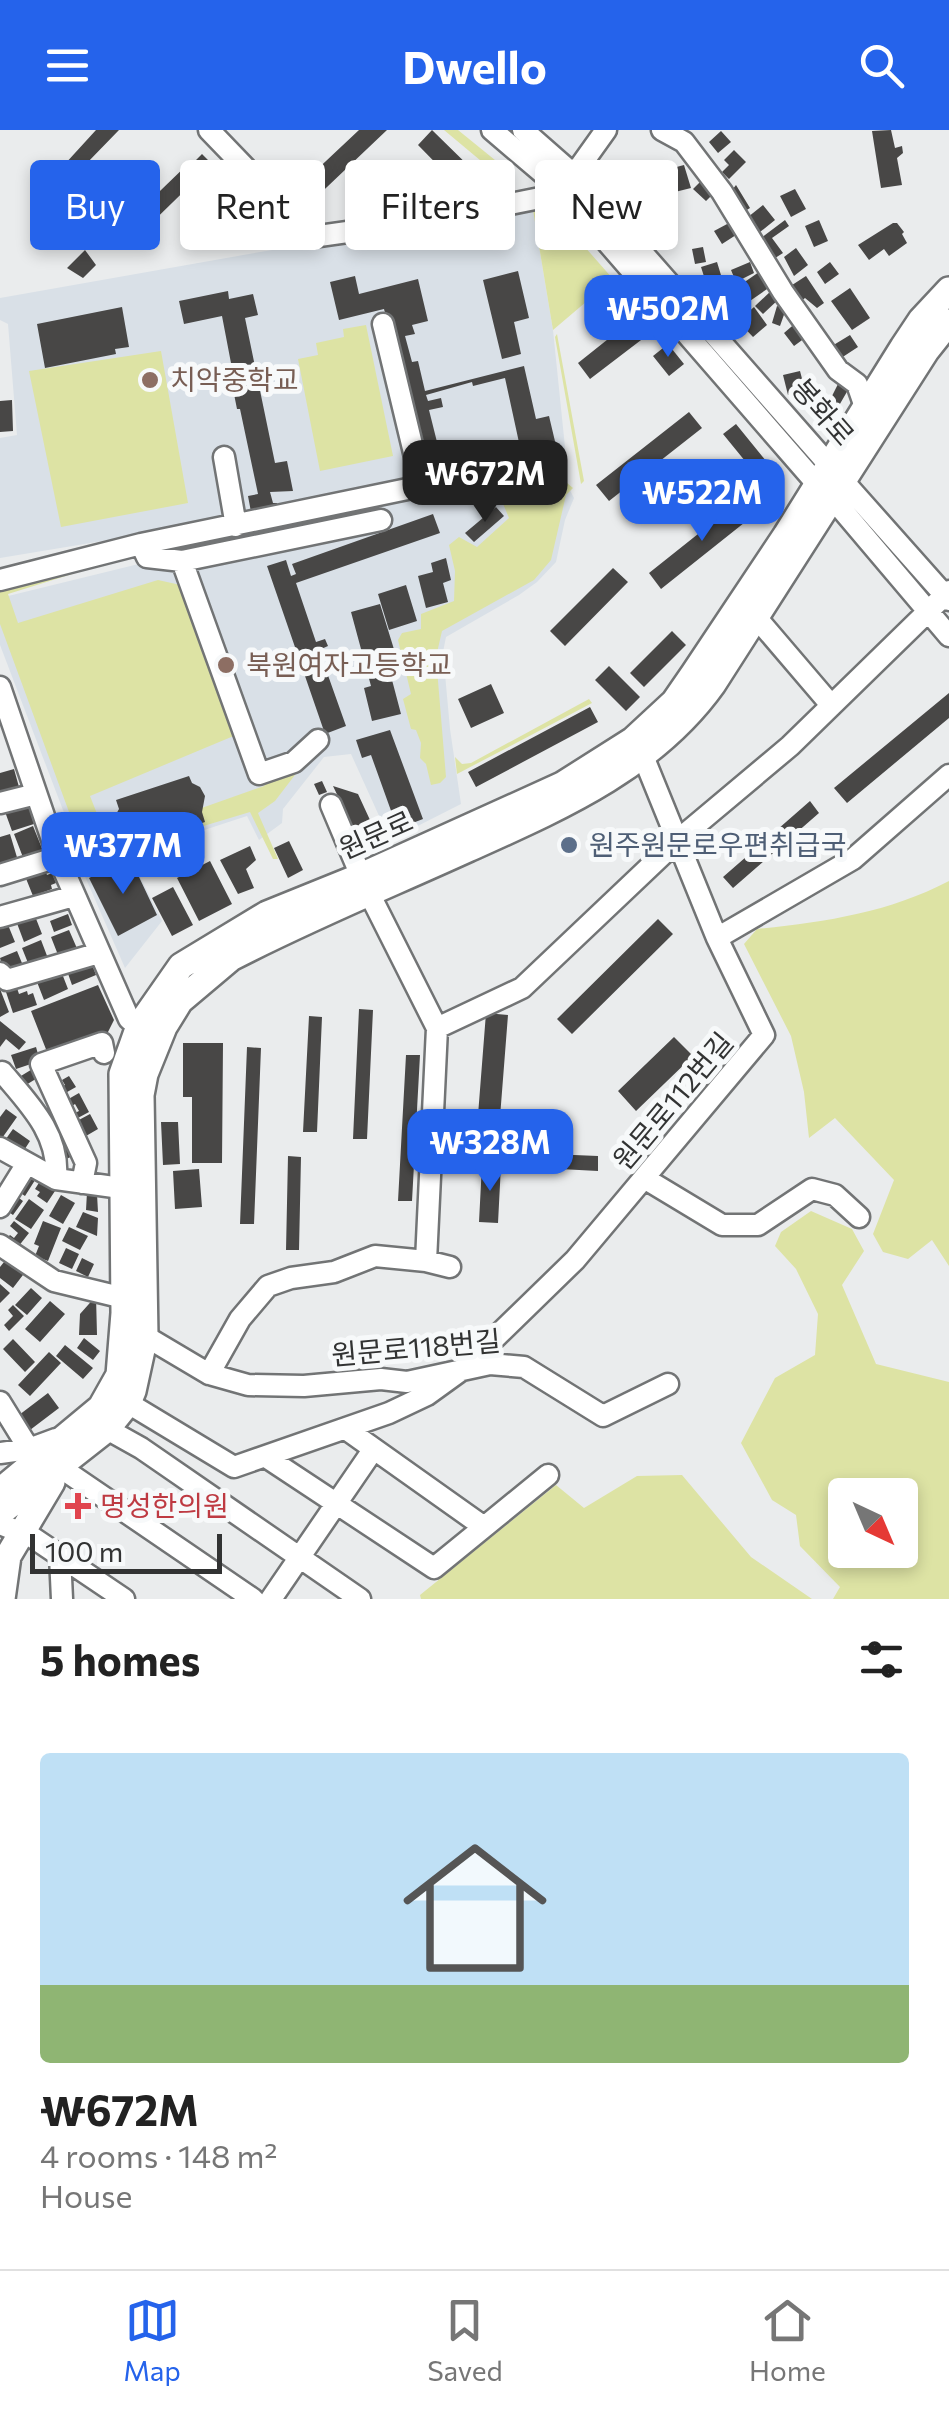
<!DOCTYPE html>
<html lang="en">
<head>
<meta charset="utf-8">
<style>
	:root { --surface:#fff; --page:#f2f2f2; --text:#222; --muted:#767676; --line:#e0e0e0; --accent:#2563eb }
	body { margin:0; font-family:Commissioner,"Noto Sans KR",sans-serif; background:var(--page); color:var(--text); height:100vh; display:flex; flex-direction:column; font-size:38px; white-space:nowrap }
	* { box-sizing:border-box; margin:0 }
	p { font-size:32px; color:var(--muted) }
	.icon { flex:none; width:55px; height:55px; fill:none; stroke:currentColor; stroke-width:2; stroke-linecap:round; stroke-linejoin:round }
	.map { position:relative; height:1469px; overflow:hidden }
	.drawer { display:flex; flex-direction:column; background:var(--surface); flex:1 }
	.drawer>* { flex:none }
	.hud { position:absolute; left:30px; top:30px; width:890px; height:90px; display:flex; gap:20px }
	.needle { width:65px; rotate:136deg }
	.controls { position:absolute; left:828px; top:1348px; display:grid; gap:20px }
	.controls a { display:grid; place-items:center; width:90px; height:90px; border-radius:10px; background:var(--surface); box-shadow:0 5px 15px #0003; font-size:50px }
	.scale { position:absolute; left:30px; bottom:25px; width:192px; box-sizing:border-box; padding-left:10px; border:5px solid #323333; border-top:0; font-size:28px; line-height:35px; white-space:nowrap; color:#323333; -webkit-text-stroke:8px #f7f9fa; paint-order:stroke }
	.price { position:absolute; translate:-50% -85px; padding:0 22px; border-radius:20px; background:var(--accent); color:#fff; font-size:32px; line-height:65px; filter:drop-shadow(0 2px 5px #0008) }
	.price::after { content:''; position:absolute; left:50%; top:60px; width:30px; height:22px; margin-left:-15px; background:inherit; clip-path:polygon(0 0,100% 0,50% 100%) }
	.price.selected { background:#222; color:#fff }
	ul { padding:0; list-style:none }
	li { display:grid; align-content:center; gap:20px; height:530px; padding:0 40px }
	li+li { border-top:2px solid var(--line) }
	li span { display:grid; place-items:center; height:310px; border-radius:10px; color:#555 }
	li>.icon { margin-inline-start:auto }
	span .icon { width:180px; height:180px; fill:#fffc; stroke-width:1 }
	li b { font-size:42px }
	h2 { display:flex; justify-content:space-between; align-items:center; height:120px; padding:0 40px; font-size:42px }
	.pill { padding:0 35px; border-radius:10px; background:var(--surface); box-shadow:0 5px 15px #0003; font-size:35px; line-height:90px }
	.pill.selected { background:var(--accent); color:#fff }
	header { display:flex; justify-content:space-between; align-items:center; height:130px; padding:0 40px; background:var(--accent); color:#fff; font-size:45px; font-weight:700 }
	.tab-bar { display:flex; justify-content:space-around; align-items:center; height:140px; border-top:2px solid var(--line); background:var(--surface); font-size:28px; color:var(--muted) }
	.tab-bar a { display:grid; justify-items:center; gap:5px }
	.tab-bar .selected { color:var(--accent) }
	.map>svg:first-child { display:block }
</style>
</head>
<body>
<header><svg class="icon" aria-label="menu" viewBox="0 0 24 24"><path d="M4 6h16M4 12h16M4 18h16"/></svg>Dwello<svg class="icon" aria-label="search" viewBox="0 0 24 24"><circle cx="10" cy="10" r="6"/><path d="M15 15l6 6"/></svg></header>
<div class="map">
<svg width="949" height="1469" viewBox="0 0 949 1469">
	<rect width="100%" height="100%" fill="#eaeced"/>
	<!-- built -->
	<path fill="#d9e0e7" d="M533,80l20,120 13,127 -258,50 -308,51v-120l17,-3 -9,-111 -8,-4v-22l266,-47z
		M557,335l17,33 -9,22 -9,42 -19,20 -18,13 -73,42 -3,15 7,77 11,75 -71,36 -39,-86 -27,3 -41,52 -1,14 -23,17 -12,-24 -159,52 -4,-3 -84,-220v-47l391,-96z
		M130,727l32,64 -37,47 -42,-96z"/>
	<!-- green -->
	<path fill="#dde3a4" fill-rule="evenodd" d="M444,0h14l53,43 -6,8z
		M533,80l22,3 58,66 -60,51z
		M366,195l27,131 -73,15 -22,-112 20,-4 -2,-12 28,-6 -1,-8z
		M557,204l27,147 -3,3 -26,-147z
		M161,221l27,152 -127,24 -32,-156z
		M554,342l19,16 -7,7 -15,65 -17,20 -92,51 -6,26 10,120 -6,6 -9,2 -5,-21 -6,-6 1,-15 -5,-13 -5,-1 -8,-30 8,-5 -13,-54 4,-7 19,-4v-15l33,-13 1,-30 -6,-26 10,-8 18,10 32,-29 -13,-31z
		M133,425l-125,39 10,29 140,-43 27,6 51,149 -146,61 15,38 12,4 147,-52 22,-24 12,9 -23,30 -17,12 20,46h-5l-23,-47 -163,49 -87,-237v-51z
		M589,569l3,4 -135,71 -2,-17 7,7 9,-1z
		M949,751v385l-17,-26 -24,19 -25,-7 -10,-18 21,-54 -59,-62 -26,20 -5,-46 -13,-56 -47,-92 13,-15c67,-7 131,-16 192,-48z
		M811,1081l41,18 12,22 -22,34 34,79 73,18v217h-116l7,-12 -40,-41 -4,-31 -24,-15 -31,-57 34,-65 40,-23 3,-41 -22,-45 -21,-23 6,-14zM845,1365h55v55h-55z
		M682,1345l69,82 61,42h-391l-1,-4 136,-110 28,23 53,-32z"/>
	<!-- building -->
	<path fill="#484746" d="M96,0h23l-66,68 -10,-10z
		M359,0h28l-80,76 -14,-14z
		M432,0l49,48 -15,16 -48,-49z
		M891,0l4,18 7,-2 1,7 -6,5 5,27 -21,3 -9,-57z
		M721,1l10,11 -13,11 -9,-11z
		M734,20l12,12 -17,17 -7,-7 7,-7 -5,-5z
		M202,24l10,10 -79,77 -11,-11 10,-12 58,-56 2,2z
		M684,35l7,23 -16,4 -6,-23z
		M700,52l13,12 -7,7 -13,-12z
		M736,55l14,23 -10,6 -11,-20z
		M669,57l5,4 1,10 -21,3 -2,-15z
		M795,59l11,20 -15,8 -11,-21z
		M763,75l12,15 -15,12 -12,-15z
		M785,90l4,6 -17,12 11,15 -11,7 -15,-19z
		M819,90l9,21 -14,6 -9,-21z
		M729,93l7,12 -14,9 -8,-13z
		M893,93h4l7,9 -2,2 5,9 -18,13 -5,-7 -15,11 -11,-15z
		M703,117l3,15 -11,2 -3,-15z
		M796,118l12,17 -14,11 -10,-19z
		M85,120l11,15 -13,13 -16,-10z
		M717,132l7,23 -16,4 -7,-22z
		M750,132l4,11 -18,9 -5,-12z
		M830,132l9,12 -14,10 -8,-12z
		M518,141l11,47 -15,4 7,32 -19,5 -19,-79z
		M759,142l11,15 -23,16 -11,-15z
		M355,146l4,18 59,-15 10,42 -16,4 3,9 -10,2 7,26 6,-1 7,30 99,-25 12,53 13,-3 9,38 -35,7 -18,-83 -32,8 -1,-4 -46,13 2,6 13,-3 2,9 -14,3 10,40 5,-1 2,8 11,-3 4,17 -25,6 -3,-14 -9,2 -40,-156 -45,11 -9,-38z
		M806,146l18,27 -7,5 -12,-10 -5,4 -11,-15z
		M850,158l20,30 -18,12 -21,-29z
		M772,160l8,8 -17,16 -8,-8z
		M228,161l1,8 24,-5 5,21 -13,3 30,145 12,-2 6,30 -23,1 3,11h4l1,4 -27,5 -3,-16 10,-2 -18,-85h-3l-5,-25h3l-13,-68 -38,8 -5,-23z
		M777,176l9,3 -6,17 -8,-3z
		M122,177l7,40 -14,2 1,5 -71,14 -8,-44z
		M754,177l13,18 -14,12 -15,-16z
		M632,190l13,17 -55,42 -12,-16z
		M798,191l11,14 -15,11 -10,-13z
		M850,205l8,12 -23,15 -8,-13z
		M668,214l16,20 -15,12 -16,-20z
		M800,241l5,19 -17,5 -5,-20z
		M838,254l10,6 -11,19 -9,-5z
		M12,270l1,31 -13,1v-31z
		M689,282l13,16 -93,73 -13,-16z
		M736,294l39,48 -12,11 -40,-49z
		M742,369l12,16 -93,74 -12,-16z
		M496,377l8,9 -30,26 -9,-9z
		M433,384l7,19 -144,50 20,59 9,-3 3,7 -9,4 27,76 -21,8 -58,-168 19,-6 5,16 5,-2 -4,-10z
		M446,428l5,22 -8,3 5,19 -22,6 -8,-32 15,-4 -2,-9z
		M613,438l15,14 -63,64 -15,-15z
		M406,455l11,36 -28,9 -11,-36z
		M380,474l17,55 -10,2 14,53 -29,7 -8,-33 7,-2 -20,-74z
		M672,501l14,14 -42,42 -14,-14z
		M609,536l31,31 -14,14 -31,-31z
		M491,554l13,29 -33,15 -13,-29z
		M949,563v25l-102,85 -13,-15z
		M590,577l8,15 -122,65 -8,-15z
		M390,600l33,89 -13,5 1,5 -12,4 -28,-78 -9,3 -6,-18z
		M14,639l5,18 -4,7 -15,3v-24z
		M189,646l3,7 8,4 5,9 -3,16 3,10 -75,26 -3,-8h-5l-7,-24 4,-7 -3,-9z
		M322,651l5,11 -8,3 -5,-11z
		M333,656l25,8 12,26 -17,8z
		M810,671l9,12 -86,75 -10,-11z
		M28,674l6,20 -22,7 -8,-22z
		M373,692l9,17 -27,13 -8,-18z
		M33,696l10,25 -19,9 -10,-26z
		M10,704l9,30 -19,6v-33z
		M289,711l14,29 -15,8 -14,-30z
		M250,716l6,14 -10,9 8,19 -16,6 -18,-34z
		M130,728l27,57 -39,21 -29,-58z
		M210,731l22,43 -33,17 -22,-43z
		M43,734l4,11 5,-2 4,10 -5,2 1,4 -19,7 -10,-25z
		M173,757l20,38 -21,11 -20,-38z
		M33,781l9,23 -18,8 -9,-24z
		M68,784l4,11 -18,7 -4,-11z
		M658,789l15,15 -101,100 -15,-15z
		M6,790l9,22 -15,6v-26z
		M69,800l10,23 -19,7 -9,-23z
		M41,810l8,21 -19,7 -8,-20z
		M17,821l7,17 -19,8 -5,-18z
		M90,829l6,16 -24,10 -6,-17z
		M61,841l7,18 -24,11 -7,-18z
		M98,855l16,35 -9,18 -56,19 -18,-46z
		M17,858l2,6 8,-3 1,4 5,-2 4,12 -24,8 -7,-21z
		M0,859l9,23 -9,5z
		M359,879l14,1 -6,129h-14z
		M486,883l22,2 -9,115 -22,-2z
		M309,886l13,1 -5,115h-14z
		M0,891l26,21 -7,8 -13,-11 -6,8z
		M674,907l19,19 -57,55 -18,-20z
		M183,913h40l-1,120h-30v-66h-9z
		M36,917l4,14 -24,8 -5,-14z
		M247,917l14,1 -7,176h-14z
		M406,925h14l-8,146h-14z
		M34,938l5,9 -18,11 -5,-9z
		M69,946l7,11 -16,9 -4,-6 9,-5 -3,-5z
		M79,963l10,19 -15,8 -3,-5 8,-4 -4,-7 -6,4 -4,-7z
		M6,979l11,8 -17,24v-24z
		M90,984l8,15 -12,7 -9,-15z
		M161,992h17l2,42 -17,1z
		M13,999l17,12 -9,14 -18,-12z
		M69,1003l9,21 -17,7 -3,-7 8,-3 -3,-9 -9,3 -2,-5z
		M504,1022l94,4v15l-95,-5z
		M288,1026l13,1 -2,93h-13z
		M482,1034l19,1 -3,58 -19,-1z
		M199,1039l3,38 -27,2 -2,-38z
		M28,1041l9,6 -12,19 -9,-6z
		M42,1048l15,10 -10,15 -10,-7 3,-4 -5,-3z
		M11,1062l12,9 -10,14 -7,-5z
		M87,1062l10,2 1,18 -12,-2z
		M61,1065l14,8 -12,21 -14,-8z
		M29,1069l15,11 -13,19 -16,-10z
		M83,1082l15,6 -1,18 -21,-9z
		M14,1091l15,12 -11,14 -11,-9 3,-3 4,3 4,-5 -8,-7z
		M43,1091l18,7 -13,33 -13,-5 4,-10 -5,-2z
		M69,1097l19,9 -8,14 -18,-9z
		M66,1118l13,6 -7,15 -13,-6z
		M8,1127l18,14 -13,17 -13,-10v-11z
		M82,1128l12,6 -6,13 -12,-6z
		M0,1154l10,9 -10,10z
		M31,1158l11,10 -15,17 -12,-10z
		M96,1166l1,39h-18l1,-21z
		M50,1171l15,13 -25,28 -15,-13z
		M13,1175l11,11 -15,15 -5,-6 9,-9 -5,-6z
		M84,1208l16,13 -7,9 -16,-12z
		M13,1209l22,23 -10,10 -22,-23z
		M65,1215l28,23 -10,11 -27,-23z
		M49,1222l12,11 -31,33 -12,-11z
		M48,1263l11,15 -29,22 -11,-15z"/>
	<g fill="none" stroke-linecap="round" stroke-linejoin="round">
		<defs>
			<path id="minor" d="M209,0l103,107 113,-16 125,-25 31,-31 25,-35
				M492,0l67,57 258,297
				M523,0l50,44 256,291
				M662,0l22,12 38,50 61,100 55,78 19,14 8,23
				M224,327l12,69
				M844,352l105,118
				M833,369l116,137
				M141,414l6,13 35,4 199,-41
				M182,431l77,213 35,-12 24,-22
				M0,450l141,-36 281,-58 -39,-162
				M755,486l76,89
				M0,557l58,170 71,162 10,7
				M0,673l36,-9
				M331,675l30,71
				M0,745l58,-18
				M369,763l68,135 -11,233
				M0,787l74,-21
				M717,808l136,-79 96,-84
				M0,843l7,7 92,-27
				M437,898l85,-40 156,-148 112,-94 159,-155
				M0,945l2,-3c27,32 58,62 54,107
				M0,1018l56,31 65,9
				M644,1048l78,47h36l54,-36 23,6 24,22
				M82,1053l4,-20 -45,-99 61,-21 2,10
				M0,1077l26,-42
				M0,1115l54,36 70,17
				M145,1206l64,38 39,11 56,1 77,-7 26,3 83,-18 34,3 79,49 65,-32
				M209,1244l31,-55 28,-33 23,-8 43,-6 41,-16 51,5 24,6
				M0,1272l29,47
				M128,1273l106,64 155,-54 38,-18 36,-26 112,-109 189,-225 -47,-97 -74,-182
				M107,1299l34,19 219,151
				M346,1299l138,98
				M0,1323l29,-4 27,-10
				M266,1327l168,111 114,-93
				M64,1340l189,129
				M0,1394l32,13 92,62
				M60,1426l2,43
				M271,1469l102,-149"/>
			<path id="major" d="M0,1361l101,-84 18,-32 5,-62 -2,-239 17,-48 42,-60 86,-52 94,-38 201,-91 71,-45 41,-38 20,-29 92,-138 117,-188 18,-27 28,-30
				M0,1383l107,-84 21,-26 5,-12 12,-55 -4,-241 4,-21 19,-47 16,-26 51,-43c77,-40 158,-73 237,-109 91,-41 185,-81 245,-165l213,-333 23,-29
				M2,1469l6,-43 44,-74"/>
		</defs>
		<!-- minor casing -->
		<use href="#minor" stroke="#727475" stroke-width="25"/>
		<!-- major casing -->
		<use href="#major" stroke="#727475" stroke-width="30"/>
		<!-- minor -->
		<use href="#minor" stroke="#fff" stroke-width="20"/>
		<!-- major -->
		<use href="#major" stroke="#fff" stroke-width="25"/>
	</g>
	<!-- markers -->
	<g fill="#8d6e63" stroke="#f7f9fa" stroke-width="4">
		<circle cx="150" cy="250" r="10"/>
		<circle cx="226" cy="535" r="10"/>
	</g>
	<circle fill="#5c6f8a" stroke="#f7f9fa" stroke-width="4" cx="569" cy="715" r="10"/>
	<path fill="#e0444e" stroke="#f7f9fa" stroke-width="4" d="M73 1361h10v10h10v10h-10v10h-10v-10h-10v-10h10z"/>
	<g text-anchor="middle" stroke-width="10" stroke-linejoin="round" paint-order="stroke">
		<!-- education labels -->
		<g font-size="28" fill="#785e54" stroke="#f7f9fa" text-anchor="start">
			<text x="170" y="260">치악중학교</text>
			<text x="246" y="545">북원여자고등학교</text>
		</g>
		<!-- street labels -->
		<g font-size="28" fill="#323333" stroke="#f7f9fa">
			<text transform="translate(823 282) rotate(49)" y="10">봉화로</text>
			<text transform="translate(376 705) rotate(-24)" y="10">원문로</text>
			<text transform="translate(673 971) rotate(-50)" y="10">원문로112번길</text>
			<text transform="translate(416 1218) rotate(-5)" y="10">원문로118번길</text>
		</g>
		<!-- service labels -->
		<g font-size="28" fill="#4e5e75" stroke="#f7f9fa" text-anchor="start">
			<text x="589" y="725">원주원문로우편취급국</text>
		</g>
		<!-- health labels -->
		<g font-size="28" fill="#be3a42" stroke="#f7f9fa" text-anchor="start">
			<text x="100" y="1386">명성한의원</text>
		</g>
	</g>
</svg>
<div class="controls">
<a><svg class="needle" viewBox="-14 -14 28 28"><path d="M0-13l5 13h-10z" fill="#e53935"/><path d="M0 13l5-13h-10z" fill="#767676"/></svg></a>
</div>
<div class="scale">100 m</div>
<b class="price" style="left:668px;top:230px">₩502M</b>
<b class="price selected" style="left:485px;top:395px">₩672M</b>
<b class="price" style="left:702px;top:414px">₩522M</b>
<b class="price" style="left:123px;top:767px">₩377M</b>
<b class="price" style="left:490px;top:1064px">₩328M</b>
<div class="hud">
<a class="pill selected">Buy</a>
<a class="pill">Rent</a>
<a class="pill">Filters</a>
<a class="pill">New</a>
</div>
</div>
<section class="drawer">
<h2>5 homes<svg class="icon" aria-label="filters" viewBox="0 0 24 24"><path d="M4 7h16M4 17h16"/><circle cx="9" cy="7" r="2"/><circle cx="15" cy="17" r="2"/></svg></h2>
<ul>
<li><span style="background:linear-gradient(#bfe0f5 75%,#8fb573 0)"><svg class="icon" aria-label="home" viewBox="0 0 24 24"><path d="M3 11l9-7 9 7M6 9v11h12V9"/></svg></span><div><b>₩672M</b><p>4 rooms · 148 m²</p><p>House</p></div></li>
</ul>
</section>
<nav class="tab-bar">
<a class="selected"><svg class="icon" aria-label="map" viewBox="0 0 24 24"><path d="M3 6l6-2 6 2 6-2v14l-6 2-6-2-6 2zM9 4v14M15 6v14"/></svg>Map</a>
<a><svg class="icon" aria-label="saved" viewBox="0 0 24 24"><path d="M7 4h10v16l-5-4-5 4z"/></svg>Saved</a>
<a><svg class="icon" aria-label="home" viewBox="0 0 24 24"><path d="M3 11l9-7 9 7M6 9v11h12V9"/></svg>Home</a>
</nav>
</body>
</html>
